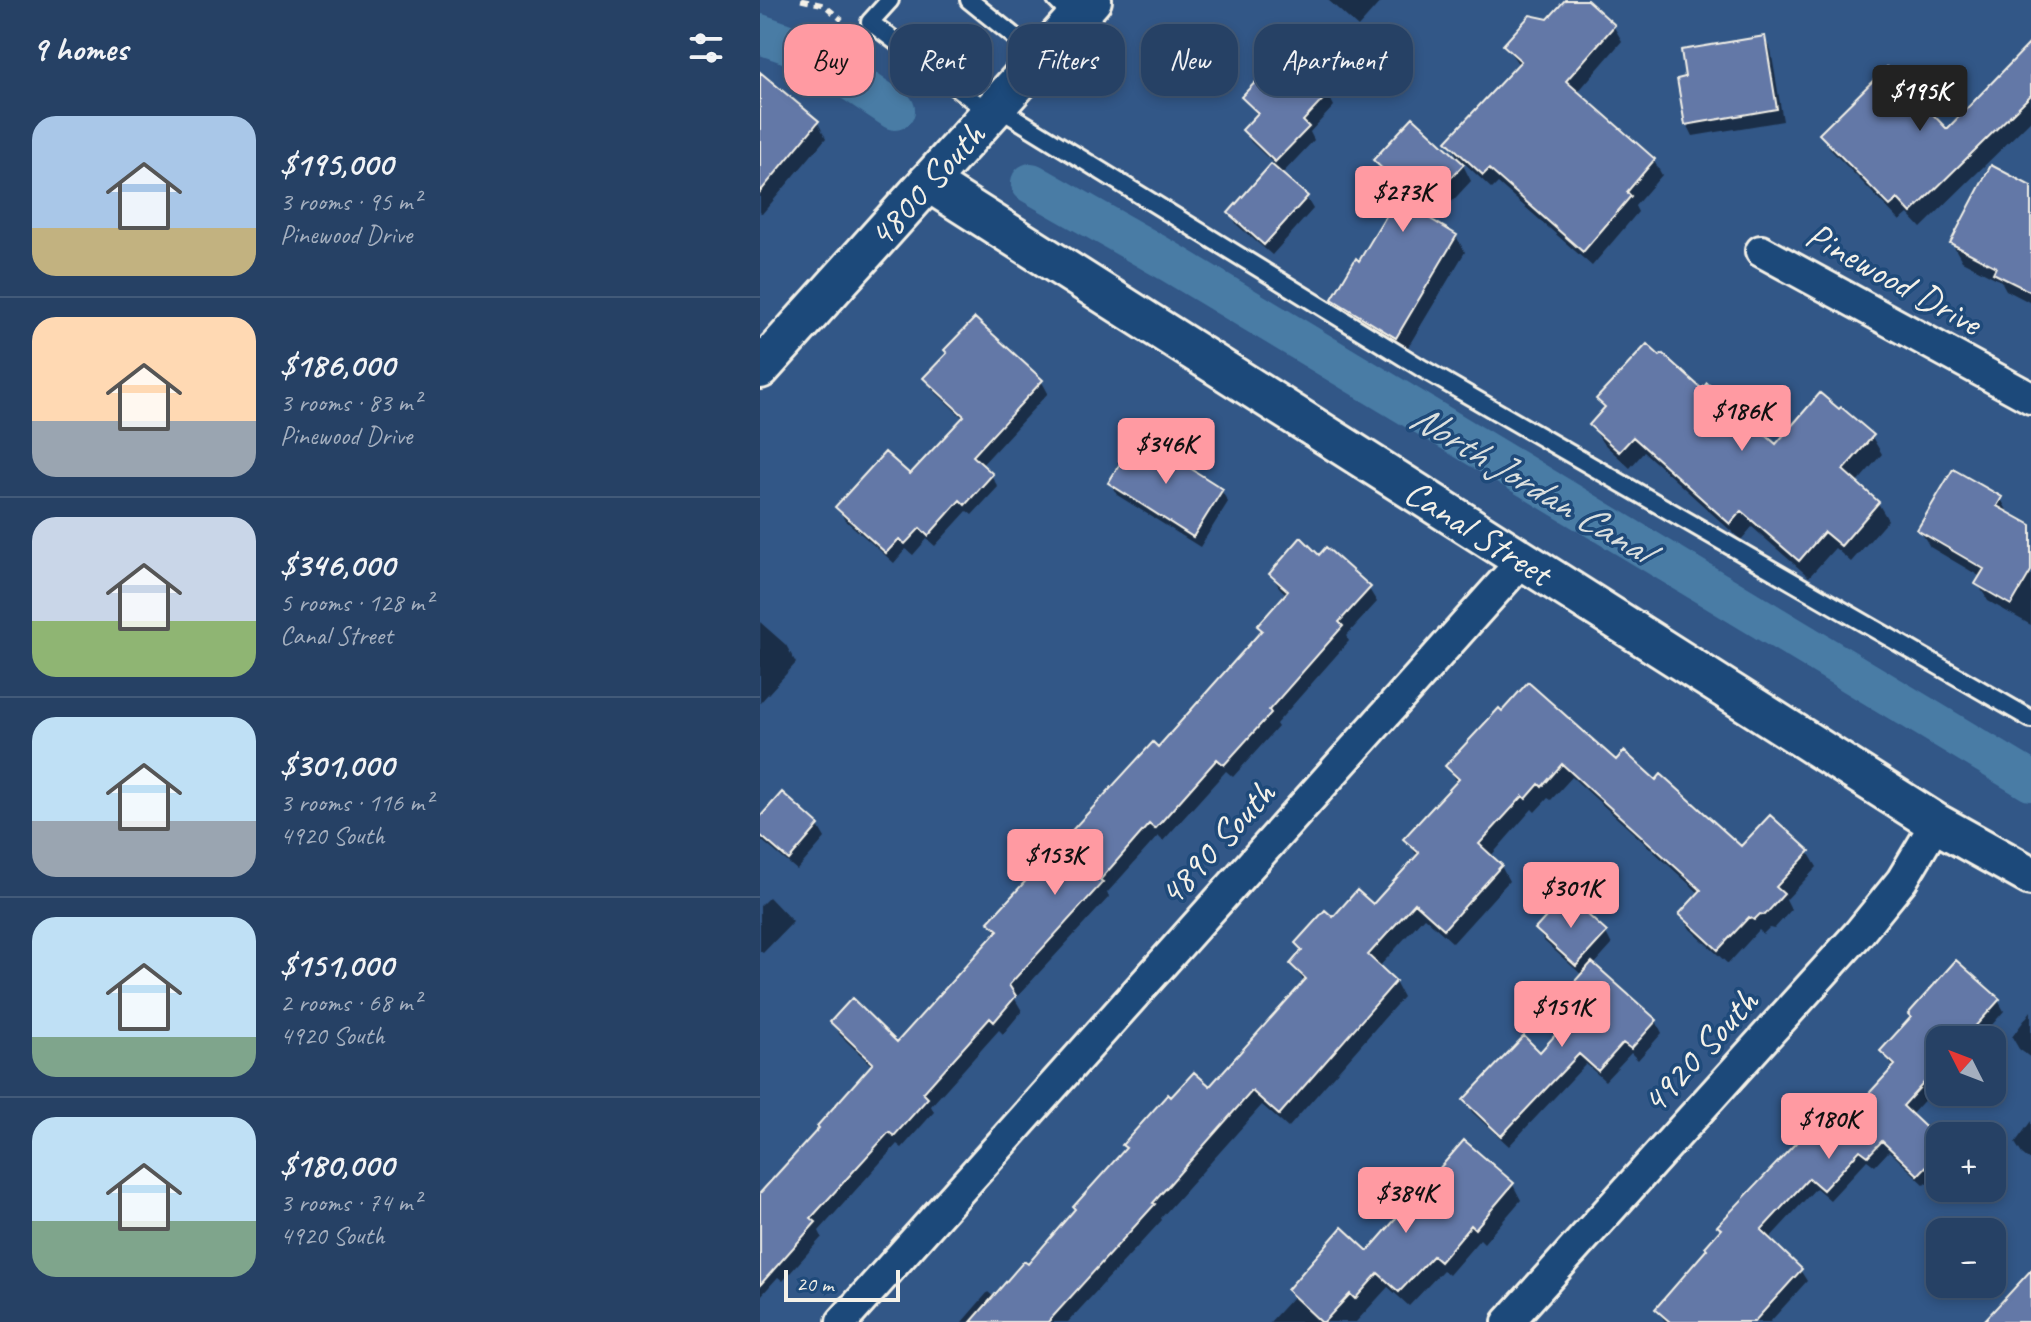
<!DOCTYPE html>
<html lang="en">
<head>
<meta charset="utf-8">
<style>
	:root { --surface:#264165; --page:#2e486b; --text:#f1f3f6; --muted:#a4afbf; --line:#425a79; --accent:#ff9aa2 }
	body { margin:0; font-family:Caveat,sans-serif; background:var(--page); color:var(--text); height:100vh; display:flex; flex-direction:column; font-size:30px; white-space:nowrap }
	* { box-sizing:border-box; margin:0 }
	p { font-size:26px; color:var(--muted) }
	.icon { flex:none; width:44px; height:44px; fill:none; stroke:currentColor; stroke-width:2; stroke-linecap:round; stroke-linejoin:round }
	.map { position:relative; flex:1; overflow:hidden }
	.panel { display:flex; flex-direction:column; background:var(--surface); width:760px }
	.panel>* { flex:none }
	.top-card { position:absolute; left:24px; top:24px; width:760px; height:72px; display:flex; gap:16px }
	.needle { width:52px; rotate:312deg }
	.controls { position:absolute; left:1166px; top:1026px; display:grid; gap:16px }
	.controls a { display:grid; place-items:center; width:80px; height:80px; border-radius:16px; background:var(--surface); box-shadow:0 4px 12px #0003,0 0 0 2px var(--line); font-size:40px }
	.scale { position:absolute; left:24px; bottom:20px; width:116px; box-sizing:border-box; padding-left:8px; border:4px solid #f4f1e8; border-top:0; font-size:22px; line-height:28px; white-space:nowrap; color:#f4f1e8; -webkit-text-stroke:6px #1f4a7a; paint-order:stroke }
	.price { position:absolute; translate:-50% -68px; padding:0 18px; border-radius:8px; background:var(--accent); color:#111; font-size:26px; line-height:52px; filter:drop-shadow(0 2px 4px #0008) }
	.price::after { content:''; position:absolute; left:50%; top:48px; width:24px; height:18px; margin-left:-12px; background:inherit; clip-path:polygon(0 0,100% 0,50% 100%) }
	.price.current { background:#222; color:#fff }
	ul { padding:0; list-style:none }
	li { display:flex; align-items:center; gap:24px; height:200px; padding:0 32px }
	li+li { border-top:2px solid var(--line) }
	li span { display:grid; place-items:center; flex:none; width:224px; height:160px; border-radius:24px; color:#555 }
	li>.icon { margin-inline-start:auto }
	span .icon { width:96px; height:96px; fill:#fffc; stroke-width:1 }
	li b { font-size:34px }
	h2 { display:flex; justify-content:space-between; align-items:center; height:96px; padding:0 32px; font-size:34px }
	.tag { padding:0 28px; border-radius:24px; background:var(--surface); box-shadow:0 4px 12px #0003,0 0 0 2px var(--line); font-size:28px; line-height:72px }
	.tag.current { background:var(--accent); color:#111 }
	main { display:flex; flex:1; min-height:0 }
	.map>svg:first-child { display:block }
</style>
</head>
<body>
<main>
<section class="panel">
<h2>9 homes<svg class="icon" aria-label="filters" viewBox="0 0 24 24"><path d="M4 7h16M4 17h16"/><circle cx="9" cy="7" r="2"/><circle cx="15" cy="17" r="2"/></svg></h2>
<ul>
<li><span style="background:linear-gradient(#a9c7e8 70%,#c2b280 0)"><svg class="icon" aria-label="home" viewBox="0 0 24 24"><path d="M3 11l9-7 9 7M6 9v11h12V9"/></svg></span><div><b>$195,000</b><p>3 rooms · 95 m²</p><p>Pinewood Drive</p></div></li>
<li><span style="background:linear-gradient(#ffd9b3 65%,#9aa5b1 0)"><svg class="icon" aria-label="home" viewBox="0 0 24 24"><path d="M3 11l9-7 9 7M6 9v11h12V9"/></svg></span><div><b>$186,000</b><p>3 rooms · 83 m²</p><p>Pinewood Drive</p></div></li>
<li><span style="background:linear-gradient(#c9d6e8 65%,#8fb573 0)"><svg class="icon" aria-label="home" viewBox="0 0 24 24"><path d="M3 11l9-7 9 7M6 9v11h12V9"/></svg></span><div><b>$346,000</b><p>5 rooms · 128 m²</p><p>Canal Street</p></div></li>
<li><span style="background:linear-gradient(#bfe0f5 65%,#9aa5b1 0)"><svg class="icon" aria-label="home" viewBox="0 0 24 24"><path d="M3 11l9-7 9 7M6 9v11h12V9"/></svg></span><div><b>$301,000</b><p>3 rooms · 116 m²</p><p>4920 South</p></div></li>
<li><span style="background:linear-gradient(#bfe0f5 75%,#7fa58c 0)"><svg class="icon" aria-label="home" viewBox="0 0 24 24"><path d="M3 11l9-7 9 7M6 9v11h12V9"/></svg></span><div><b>$151,000</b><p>2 rooms · 68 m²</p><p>4920 South</p></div></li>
<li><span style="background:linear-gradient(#bfe0f5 65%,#7fa58c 0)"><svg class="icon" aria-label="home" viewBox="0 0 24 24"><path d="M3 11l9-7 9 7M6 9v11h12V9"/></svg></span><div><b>$180,000</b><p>3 rooms · 74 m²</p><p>4920 South</p></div></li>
</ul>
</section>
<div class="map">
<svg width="1271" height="1322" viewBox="0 0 1271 1322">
	<rect width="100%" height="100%" fill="#325787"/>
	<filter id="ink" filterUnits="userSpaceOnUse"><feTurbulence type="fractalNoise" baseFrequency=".0125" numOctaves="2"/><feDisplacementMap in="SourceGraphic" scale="16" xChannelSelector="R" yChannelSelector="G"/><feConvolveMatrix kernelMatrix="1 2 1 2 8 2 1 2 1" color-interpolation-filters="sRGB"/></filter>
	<g filter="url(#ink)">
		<!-- shadow -->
		<path fill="#0007" d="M568,0h54l-24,27z
			M808,0h16l30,27 8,14 -45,52 77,68 8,14 -27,31 3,6 -46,54 -94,-83 -6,6 -32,-30 11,22 -38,41 23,14 9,16 -60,100 -62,-37 -9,-16 26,-35 42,-71 -17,-17 -9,-15 84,1 -11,-21 70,-76 -14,-20 44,-24z
			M1004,38l7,12 12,71 -90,15 -6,-12z
			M1271,63v57l-110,108 -13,-14 -8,7 -69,-71 -9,-16 125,-2z
			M517,81l51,13 6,12 -24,26 4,8 -33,35 25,22 7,12 -41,46 -35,-30 -7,-12 44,-49 -23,-22 -7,-11 14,-15 -14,-19z
			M0,93l58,30 8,15 -64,76 -2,-2z
			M1271,189v114l-25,-13 -5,-9 -39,-20 -10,-18z
			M215,320l67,62 6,11 -67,73 10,9 7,12 -26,28 -5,-4 -32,35 -8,-7 -14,16 -7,-6 -12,14 -50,-44 -6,-12 72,-30 54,-58 -31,-29 -7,-11z
			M942,392l74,55 96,-10 10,17 -26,30 22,19 10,17 -37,42 -16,-14 -26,29 -57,-50 -11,13 -97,-88 -14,16 -28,-26 -10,-17 13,-15 -6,-10z
			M350,483l111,7 7,12 -28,45 -83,-52z
			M1241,499l9,17 21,11v98l-43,-24 -10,-17 3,-7 -51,-30 -10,-17z
			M560,557l49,32 8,13 -31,34 3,5 -73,83 2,3 -45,50 -7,-6 -63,70 -5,-5 -51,57 2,4 -94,102 7,12 -19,23 -4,-4 -68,76 3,6 -32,36 -5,-4 -78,87 3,6 -39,44 -5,-4 -18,20v-101l61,-67 51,-63 -32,-31 -8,-13 65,22 100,-110 -6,-12 167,-172 105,-118 24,-37 -8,-8 -8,-13z
			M0,622l26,23 10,18 -36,40z
			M739,711l117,52 125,86 67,3 9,15 -31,33 5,10 -17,19 -5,-1 -6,6 -4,-4 -31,34 -38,-35 -8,-14 18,-21 -128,-117 -21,23 -3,-2 -13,14 -3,-3 -42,48 11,9 8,15 -56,62 -29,-26 -45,50 16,15 8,15 -115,131 -26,-23 -101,113 1,2 -94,102h-106l26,-30 7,6 33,-31 143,-167 39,-11 95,-106 -13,-19 11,-11 -6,-9 36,-24 40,-13 45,-50 -12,-18 52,-56 -10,-16z
			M0,820l58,6 7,12 -28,32 -37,-31z
			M9,897l24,25 -30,31 -3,-2v-45z
			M777,929l69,4 6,12 -18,20 62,56 6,12 -24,27 -7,-7 -26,28 -19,-17 -77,82 -37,-34 -6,-11 74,-47 42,-46 -13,-18 14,-14 -39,-35z
			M1238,1000l6,11 -25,29h-39v43l-30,33 30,28v25l-15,16 -36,-34 -14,15 -8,-6 -37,40 -14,-12 -48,52 32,30 7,11 -37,41h-104l-2,-2 -7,-11 193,-192 44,-49 -12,-17z
			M1271,1011v47l-12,-9 -7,-12z
			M1271,1121v40l-9,-7 -7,-11z
			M705,1143l48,42 8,15 -37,43 -4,-4 -31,36 -6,-5 -34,36 -21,-19 -32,35h-86l23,-25 -4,-6 79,-37z"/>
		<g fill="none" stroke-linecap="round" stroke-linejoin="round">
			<!-- canal -->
			<path stroke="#487ca5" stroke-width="40" d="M0,34l45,16 90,60
				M271,183l139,79 861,519"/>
		</g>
		<!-- building -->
		<path fill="#6378a7" stroke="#f4f1e8" stroke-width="2" d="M805,0h22l28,25 -49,56 89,78 -28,33 4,4 -48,56 -94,-83 -6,6 -37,-34 75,-80 -18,-16 27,-30 18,4z
			M1005,36l12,73 -92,16 -8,-46 8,-2 -4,-27z
			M1271,42v53l-120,118 -13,-14 -8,7 -71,-72 68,-67 60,62z
			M534,60l35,33 -26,28 6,6 -34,35 -33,-32 16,-17 -17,-16 26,-27 10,8z
			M0,72l59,49 -59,71z
			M653,117l51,47 -45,48 38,23 -61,103 -64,-39 24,-41 3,3 44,-73 -30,-28z
			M511,164l37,32 -44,49 -36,-32z
			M1231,165l40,21v106l-38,-19 3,-6 -46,-24z
			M215,318l68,62 -70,76 20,18 -28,31 -5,-5 -32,36 -8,-8 -15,16 -6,-5 -13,14 -51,-46 50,-55 25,22 54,-58 -41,-38 24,-25 -3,-3z
			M887,344l13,12 3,-2 39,35 5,-6 69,61 44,-51 19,16 2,-2 33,28 -31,35 36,32 -38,44 -17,-14 -25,29 -58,-50 -11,13 -97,-87 -14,15 -30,-27 16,-18 -9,-8z
			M378,435l85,54 -30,48 -85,-54z
			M1193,469l49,28 -5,9 34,19v46l-20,34 -36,-21 9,-15 -67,-39z
			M541,537l18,18 7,-8 45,40 -32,35 4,4 -74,84 2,3 -47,52 -7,-6 -62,70 -6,-5 -49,56 3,2 -94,103 7,11 -22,26 -4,-4 -67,75 5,5 -34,38 -5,-4 -78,86 5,4 -56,63v-92l59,-65 -2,-2 56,-63 -43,-41 22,-24 45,44 101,-112 -10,-8 165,-180 5,5 104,-117 -5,-4 31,-35 -19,-17z
			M768,682l88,78 8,-9 32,29 5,-6 80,72 29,-31 40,36 -34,36 8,7 -19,21 -5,-1 -6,6 -5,-3 -31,33 -39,-36 22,-24 -139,-126 -20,23 -3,-3 -13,15 -3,-3 -44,48 23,21 -58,64 -29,-26 -47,52 28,26 -117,134 -27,-24 -99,112 2,1 -107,118h-77l53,-61 4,3 47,-55 -2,-2 53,-59 -4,-3 46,-51 3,3 23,-25 16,14 96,-107 -16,-15 12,-14 -7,-7 30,-33 8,7 24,-27 16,14 46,-51 -16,-14 56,-60 -14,-13 54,-58 3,3z
			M22,792l37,33 -30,35 -29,-25v-18z
			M806,895l41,37 -31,34 -41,-37z
			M1196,960l44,39 -37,41h-23v25l-37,41 37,35v11l-22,23 -36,-34 -14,15 -8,-6 -37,40 -14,-12 -48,52 41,39 -48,53h-84l-15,-13 52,-60 -2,-2 16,-18 -4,-3 94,-99 -3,-3 24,-26 18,16 45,-49 -15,-14 31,-34 -3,-3z
			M832,962l65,58 -26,29 -8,-6 -25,28 -19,-17 -78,82 -38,-36 61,-64 16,16 42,-47 -15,-15z
			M704,1140l50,43 -39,46 -4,-4 -31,37 -7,-6 -34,36 -21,-19 -23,26 -5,-5 -26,28h-3l-34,-32 55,-63 26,24z
			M1271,1270v52h-48z"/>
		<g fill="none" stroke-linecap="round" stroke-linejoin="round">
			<defs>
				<path id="service" d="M130,0l-20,22 121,92
					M209,0l72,58
					M296,0l19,19
					M237,107l426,262 608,350"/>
				<path id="minor" d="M1001,251l270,147
					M82,1322l680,-761
					M748,1322l351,-389 43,-53 34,-57"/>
				<g id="tertiary">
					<path id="s1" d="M168,182l1008,641 95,53"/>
					<path id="s2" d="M0,369l332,-369"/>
				</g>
			</defs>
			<!-- service casing -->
			<use href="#service" stroke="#f4f1e8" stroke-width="22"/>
			<!-- minor casing -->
			<use href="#minor" stroke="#f4f1e8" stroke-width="36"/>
			<!-- tertiary casing -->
			<use href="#tertiary" stroke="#f4f1e8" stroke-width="44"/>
			<!-- path -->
			<path stroke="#f4f1e8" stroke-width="5" stroke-dasharray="8 6" stroke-linecap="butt" d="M41,0l23,5 18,15"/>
			<!-- service -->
			<use href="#service" stroke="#1f4a7a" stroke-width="16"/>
			<!-- minor -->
			<use href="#minor" stroke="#1f4a7a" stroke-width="30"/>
			<!-- tertiary -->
			<use href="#tertiary" stroke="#1f4a7a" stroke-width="38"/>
		</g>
	</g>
	<g text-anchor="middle" stroke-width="7" stroke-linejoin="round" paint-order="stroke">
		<!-- street labels -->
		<g font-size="38" fill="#f4f1e8" stroke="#1f4a7a">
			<text dy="13" stroke="none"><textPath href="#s2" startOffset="248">4800 South</textPath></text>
			<text transform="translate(1134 278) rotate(29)" y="13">Pinewood Drive</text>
			<text dy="13" stroke="none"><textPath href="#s1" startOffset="652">Canal Street</textPath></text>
			<text transform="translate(456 843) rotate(-48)" y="13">4890 South</text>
			<text transform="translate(939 1051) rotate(-48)" y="13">4920 South</text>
		</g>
		<!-- water labels -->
		<g font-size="40" font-style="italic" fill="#dadfde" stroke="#1f4a7a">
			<text transform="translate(771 482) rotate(31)" y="14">North Jordan Canal</text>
		</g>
	</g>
</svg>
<div class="controls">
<a><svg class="needle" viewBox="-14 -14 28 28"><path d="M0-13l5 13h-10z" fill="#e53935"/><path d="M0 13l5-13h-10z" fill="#a4afbf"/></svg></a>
<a>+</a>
<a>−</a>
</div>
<div class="scale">20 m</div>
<b class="price current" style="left:1160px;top:133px">$195K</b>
<b class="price" style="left:643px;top:234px">$273K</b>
<b class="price" style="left:982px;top:453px">$186K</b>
<b class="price" style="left:406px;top:486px">$346K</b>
<b class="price" style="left:295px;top:897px">$153K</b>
<b class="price" style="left:811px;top:930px">$301K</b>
<b class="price" style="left:802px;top:1049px">$151K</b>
<b class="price" style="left:1069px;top:1161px">$180K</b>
<b class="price" style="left:646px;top:1235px">$384K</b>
<div class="top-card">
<a class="tag current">Buy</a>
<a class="tag">Rent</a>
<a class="tag">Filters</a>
<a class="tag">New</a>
<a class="tag">Apartment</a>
</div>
</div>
</main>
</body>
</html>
